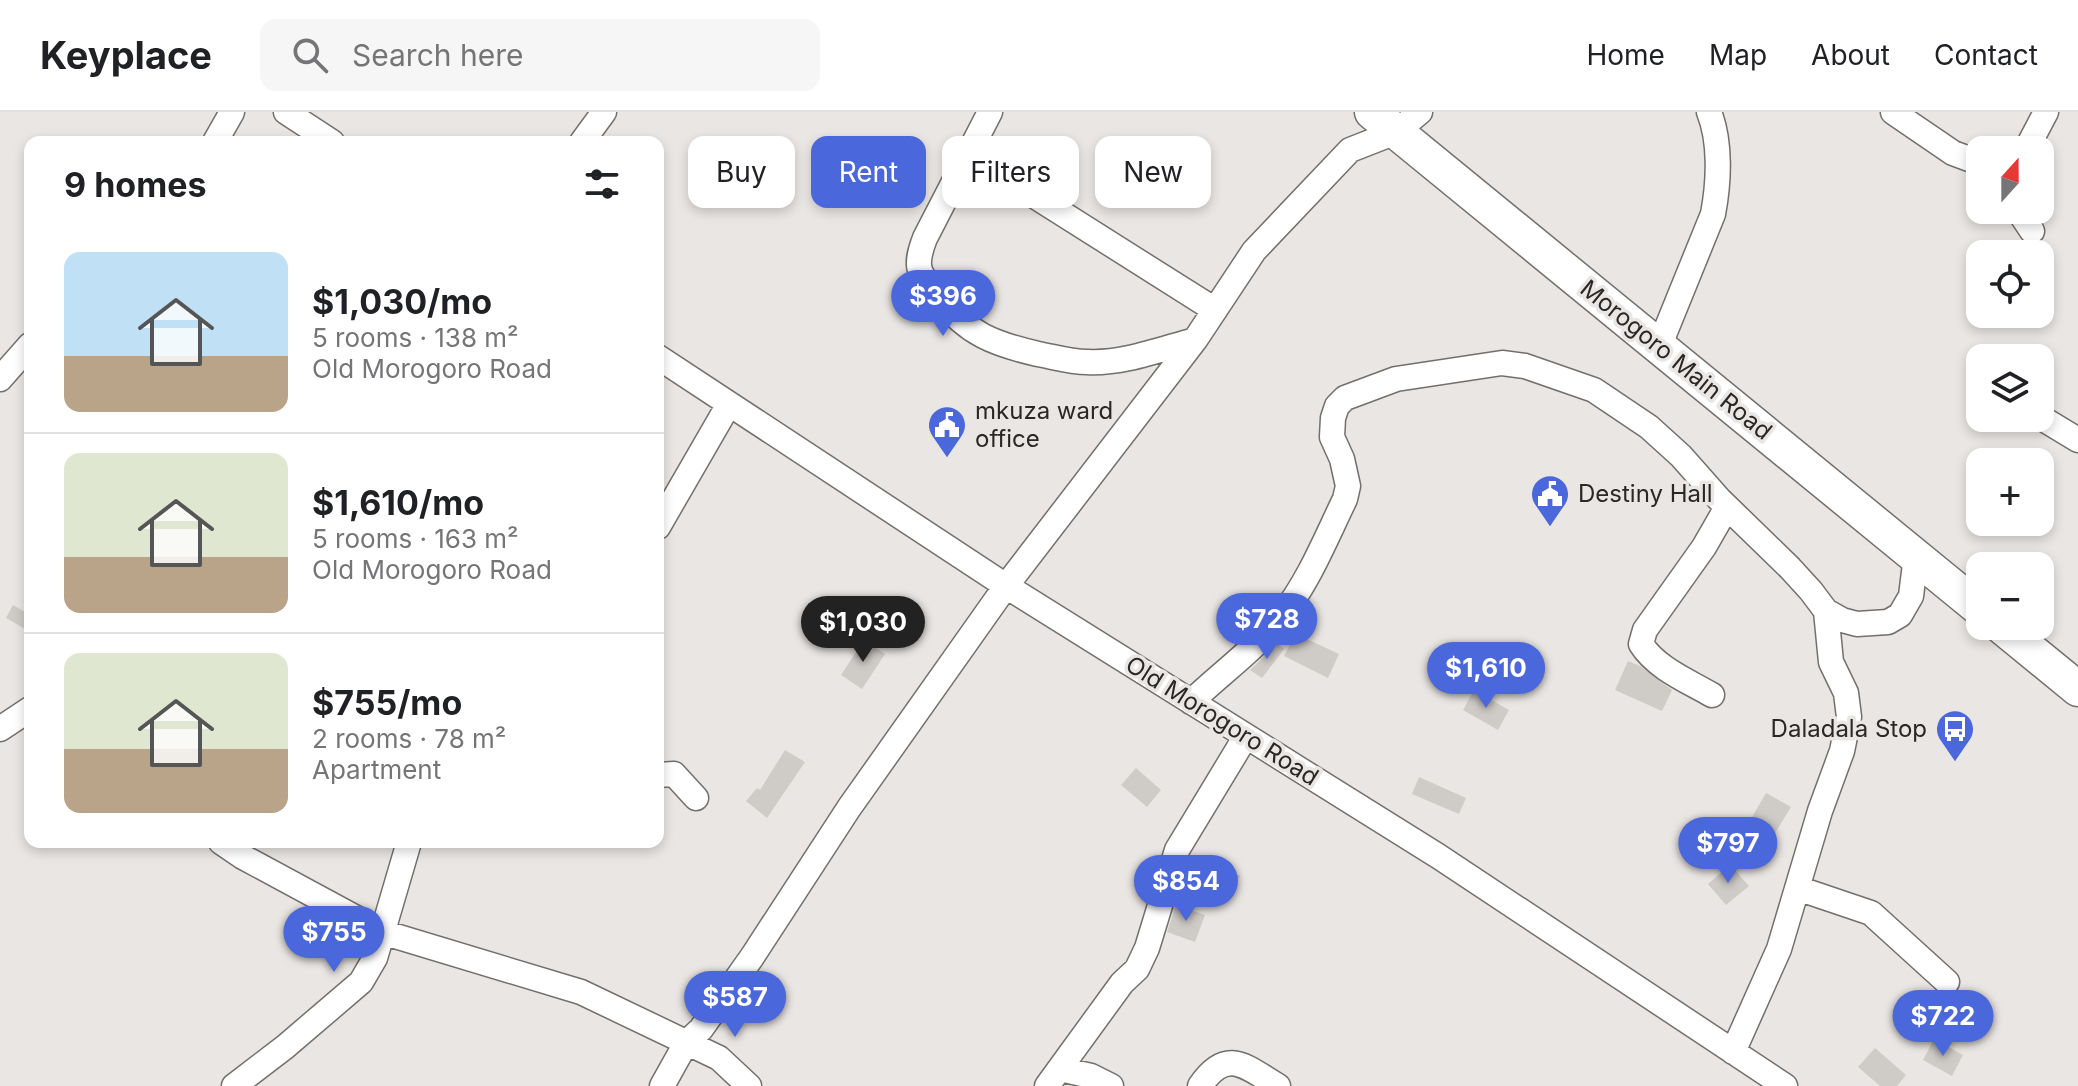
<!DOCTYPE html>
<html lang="en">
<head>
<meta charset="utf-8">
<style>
	:root { --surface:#fff; --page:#f6f6f6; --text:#202124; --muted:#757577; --line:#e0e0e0; --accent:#4b67dc }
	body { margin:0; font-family:Inter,sans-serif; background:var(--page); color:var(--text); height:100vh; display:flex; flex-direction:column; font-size:30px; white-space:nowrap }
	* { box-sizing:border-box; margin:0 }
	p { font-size:26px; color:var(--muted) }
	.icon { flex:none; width:44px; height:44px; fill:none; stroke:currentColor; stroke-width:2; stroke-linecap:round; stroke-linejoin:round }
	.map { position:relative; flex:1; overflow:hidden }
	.details { position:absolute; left:24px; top:24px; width:640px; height:712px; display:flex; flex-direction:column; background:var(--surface); border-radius:16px; box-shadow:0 4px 12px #0003 }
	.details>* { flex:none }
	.hud { position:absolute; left:688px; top:24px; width:760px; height:72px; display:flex; gap:16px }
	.needle { width:52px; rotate:21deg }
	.buttons { position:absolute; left:1966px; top:24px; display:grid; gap:16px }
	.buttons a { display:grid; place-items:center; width:88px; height:88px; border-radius:16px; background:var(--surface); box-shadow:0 4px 12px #0003; font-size:40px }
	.price { position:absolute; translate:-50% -68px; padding:0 18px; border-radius:28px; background:var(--accent); color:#fff; font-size:26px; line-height:52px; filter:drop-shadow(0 2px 4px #0008) }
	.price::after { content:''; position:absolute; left:50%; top:48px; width:24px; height:18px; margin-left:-12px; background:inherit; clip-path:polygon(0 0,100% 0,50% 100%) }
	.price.on { background:#222; color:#fff }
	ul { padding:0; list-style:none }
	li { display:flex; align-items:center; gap:24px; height:200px; padding:0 40px }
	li+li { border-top:2px solid var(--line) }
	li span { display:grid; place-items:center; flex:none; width:224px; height:160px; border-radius:16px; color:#555 }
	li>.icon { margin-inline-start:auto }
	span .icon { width:96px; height:96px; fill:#fffc; stroke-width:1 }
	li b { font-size:34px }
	h2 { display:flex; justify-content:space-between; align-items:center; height:96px; padding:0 40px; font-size:34px }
	.pill { padding:0 28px; border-radius:16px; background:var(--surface); box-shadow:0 4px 12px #0003; font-size:28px; line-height:72px }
	.pill.on { background:var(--accent); color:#fff }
	header { display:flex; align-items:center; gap:48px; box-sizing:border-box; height:112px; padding:0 40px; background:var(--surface); border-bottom:2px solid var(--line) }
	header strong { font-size:38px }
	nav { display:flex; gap:44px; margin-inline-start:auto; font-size:28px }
	.search { width:560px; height:72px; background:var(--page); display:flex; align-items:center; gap:20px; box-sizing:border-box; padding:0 28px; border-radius:16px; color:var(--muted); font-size:30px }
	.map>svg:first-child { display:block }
</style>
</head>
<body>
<header>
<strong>Keyplace</strong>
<div class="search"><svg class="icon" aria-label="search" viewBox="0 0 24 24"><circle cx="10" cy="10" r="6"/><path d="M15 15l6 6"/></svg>Search here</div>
<nav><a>Home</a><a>Map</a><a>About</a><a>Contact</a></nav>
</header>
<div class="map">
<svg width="2078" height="974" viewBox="0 0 2078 974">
	<rect width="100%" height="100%" fill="#eae6e3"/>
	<!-- building -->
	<path fill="#cfcbc7" d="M13,493l17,10v17l-24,-14z
		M1296,522l43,20 -11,24 -44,-22z
		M864,528l21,14 -23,35 -21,-14z
		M1277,532l7,5 -22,29 -12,-8z
		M1628,549l12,5 32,24 -10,21 -47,-21z
		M1474,578l35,20 -11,20 -35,-20z
		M785,638l20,12 -38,56 -21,-17 11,-13 3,2z
		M1136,656l25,22 -14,17 -26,-22z
		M1419,665l47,21 -7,16 -47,-20z
		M1766,681l25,14 -19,31 -24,-14z
		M1216,750l24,14 -14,23 -24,-14z
		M1730,753l19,21 -23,19 -18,-21z
		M1176,793l29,10 -10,27 -28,-10z
		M1934,927l29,16 -11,21 -29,-16z
		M1875,936l31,27 -9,11h-17l-22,-19z"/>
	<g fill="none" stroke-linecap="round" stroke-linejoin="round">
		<defs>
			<path id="minor" d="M286,0l46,30
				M990,0l-65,126c-12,31 -6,35 14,60 29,36 55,46 99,56 16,3 33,8 49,8 36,2 74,-13 108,-22
				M1893,0l60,41 27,10
				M215,30l17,-30
				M582,30l22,-30
				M2026,38l20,-38
				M968,42l247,156
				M2018,98l14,21
				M1659,235l54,-133c6,-32 8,-72 -4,-102
				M658,245l348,229 432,270 347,230
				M0,267l30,-34
				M2040,305l38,23
				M658,415l71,-123
				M1712,583c-24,-14 -56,-27 -71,-51l4,-14 59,-83 23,-40
				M1191,590c30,-29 66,-54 91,-87 27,-34 44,-77 63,-116l3,-13 -6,-27 -10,-22 1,-19 4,-12 8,-8 51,-19 106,-16 23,3 69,24 55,37 32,29 38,43 71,69 21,23 15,20 16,9 15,4 31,-2 12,-7 11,-19 5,-40
				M0,617l30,-20
				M658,663l16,-1 22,24
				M221,730l22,15 139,75 199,60 138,66 30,28
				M1797,776l74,25 76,69
				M1733,940l46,-103 41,-138 22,-60 7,-34 -3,-24 -15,-31 -5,-51
				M1060,957l31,7 20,10
				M234,974l51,-39 76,-65 14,-24 34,-116
				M662,974l24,-43 15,-14 51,-72 97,-149 157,-222 189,-246 59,-89 96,-101 46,-18 24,-20
				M1047,974l75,-103 15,-14 10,-21 30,-98 69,-114
				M1200,974c27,-40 46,-19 78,0"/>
			<path id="highway" d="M1372,0l608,497
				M2001,514l77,63"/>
		</defs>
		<!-- minor casing -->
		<use href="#minor" stroke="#736f6c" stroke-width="27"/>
		<!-- highway casing -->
		<use href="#highway" stroke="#736f6c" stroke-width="37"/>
		<!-- minor -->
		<use href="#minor" stroke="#fff" stroke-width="24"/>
		<!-- highway -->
		<use href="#highway" stroke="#fff" stroke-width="34"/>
	</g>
	<!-- icons -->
	<defs>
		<symbol id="civic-pin" viewBox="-11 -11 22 30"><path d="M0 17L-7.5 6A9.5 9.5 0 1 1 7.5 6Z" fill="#4b67dc" stroke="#eae6e3"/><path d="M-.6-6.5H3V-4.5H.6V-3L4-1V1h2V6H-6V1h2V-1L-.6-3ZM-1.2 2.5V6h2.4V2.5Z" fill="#fff"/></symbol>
		<symbol id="bus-pin" viewBox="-11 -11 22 30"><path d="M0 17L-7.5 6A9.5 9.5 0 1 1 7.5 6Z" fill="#4b67dc" stroke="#eae6e3"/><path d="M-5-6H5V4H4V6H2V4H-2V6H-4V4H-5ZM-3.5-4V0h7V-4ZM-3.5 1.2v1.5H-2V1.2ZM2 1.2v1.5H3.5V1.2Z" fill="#fff"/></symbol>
	</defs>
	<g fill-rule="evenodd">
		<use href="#civic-pin" x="925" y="291" width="44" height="60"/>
		<use href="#civic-pin" x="1528" y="360" width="44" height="60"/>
		<use href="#bus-pin" x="1933" y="595" width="44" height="60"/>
	</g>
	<g text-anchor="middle" stroke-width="7" stroke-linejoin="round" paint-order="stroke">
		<!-- street labels -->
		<g font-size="24" fill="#292827" stroke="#eae6e3">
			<text transform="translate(1676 248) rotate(39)" y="8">Morogoro Main Road</text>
			<text transform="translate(1222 609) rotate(32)" y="8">Old Morogoro Road</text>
		</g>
		<!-- poi labels -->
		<g font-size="24" fill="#292827" stroke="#eae6e3" text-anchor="start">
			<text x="975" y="307">mkuza ward<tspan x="975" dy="28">office</tspan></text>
			<text x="1578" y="390">Destiny Hall</text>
			<text x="1927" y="625" text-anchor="end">Daladala Stop</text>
		</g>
	</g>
</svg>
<div class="buttons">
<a><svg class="needle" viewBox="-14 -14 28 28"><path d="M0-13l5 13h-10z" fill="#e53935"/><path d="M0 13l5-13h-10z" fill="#757577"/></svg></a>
<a><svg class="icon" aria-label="locate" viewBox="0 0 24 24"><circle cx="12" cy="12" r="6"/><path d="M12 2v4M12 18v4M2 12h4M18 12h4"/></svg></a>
<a><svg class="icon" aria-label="layers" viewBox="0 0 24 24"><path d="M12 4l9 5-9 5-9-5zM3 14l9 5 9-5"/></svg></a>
<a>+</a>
<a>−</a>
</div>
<b class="price" style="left:943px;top:226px">$396</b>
<b class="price" style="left:1267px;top:549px">$728</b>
<b class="price on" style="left:863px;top:552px">$1,030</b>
<b class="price" style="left:1486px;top:598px">$1,610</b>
<b class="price" style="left:1728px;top:773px">$797</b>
<b class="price" style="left:1186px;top:811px">$854</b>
<b class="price" style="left:334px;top:862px">$755</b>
<b class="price" style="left:735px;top:927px">$587</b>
<b class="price" style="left:1943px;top:946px">$722</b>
<div class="hud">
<a class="pill">Buy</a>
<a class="pill on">Rent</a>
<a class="pill">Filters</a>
<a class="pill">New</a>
</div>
<section class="details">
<h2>9 homes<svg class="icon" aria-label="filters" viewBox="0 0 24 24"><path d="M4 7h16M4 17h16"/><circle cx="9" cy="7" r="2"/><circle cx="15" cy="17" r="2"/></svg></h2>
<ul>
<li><span style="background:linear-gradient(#bfe0f5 65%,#b9a48a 0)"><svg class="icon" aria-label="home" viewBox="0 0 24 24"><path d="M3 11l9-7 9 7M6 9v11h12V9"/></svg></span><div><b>$1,030/mo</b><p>5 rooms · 138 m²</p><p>Old Morogoro Road</p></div></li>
<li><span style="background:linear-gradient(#dfe7d0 65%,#b9a48a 0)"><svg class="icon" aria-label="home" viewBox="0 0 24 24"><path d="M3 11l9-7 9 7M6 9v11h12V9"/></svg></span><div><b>$1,610/mo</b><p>5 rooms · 163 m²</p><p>Old Morogoro Road</p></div></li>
<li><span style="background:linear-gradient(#dfe7d0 60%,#b9a48a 0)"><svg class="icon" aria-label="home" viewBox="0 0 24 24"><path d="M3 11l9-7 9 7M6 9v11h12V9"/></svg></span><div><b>$755/mo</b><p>2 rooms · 78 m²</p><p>Apartment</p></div></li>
</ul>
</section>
</div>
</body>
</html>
